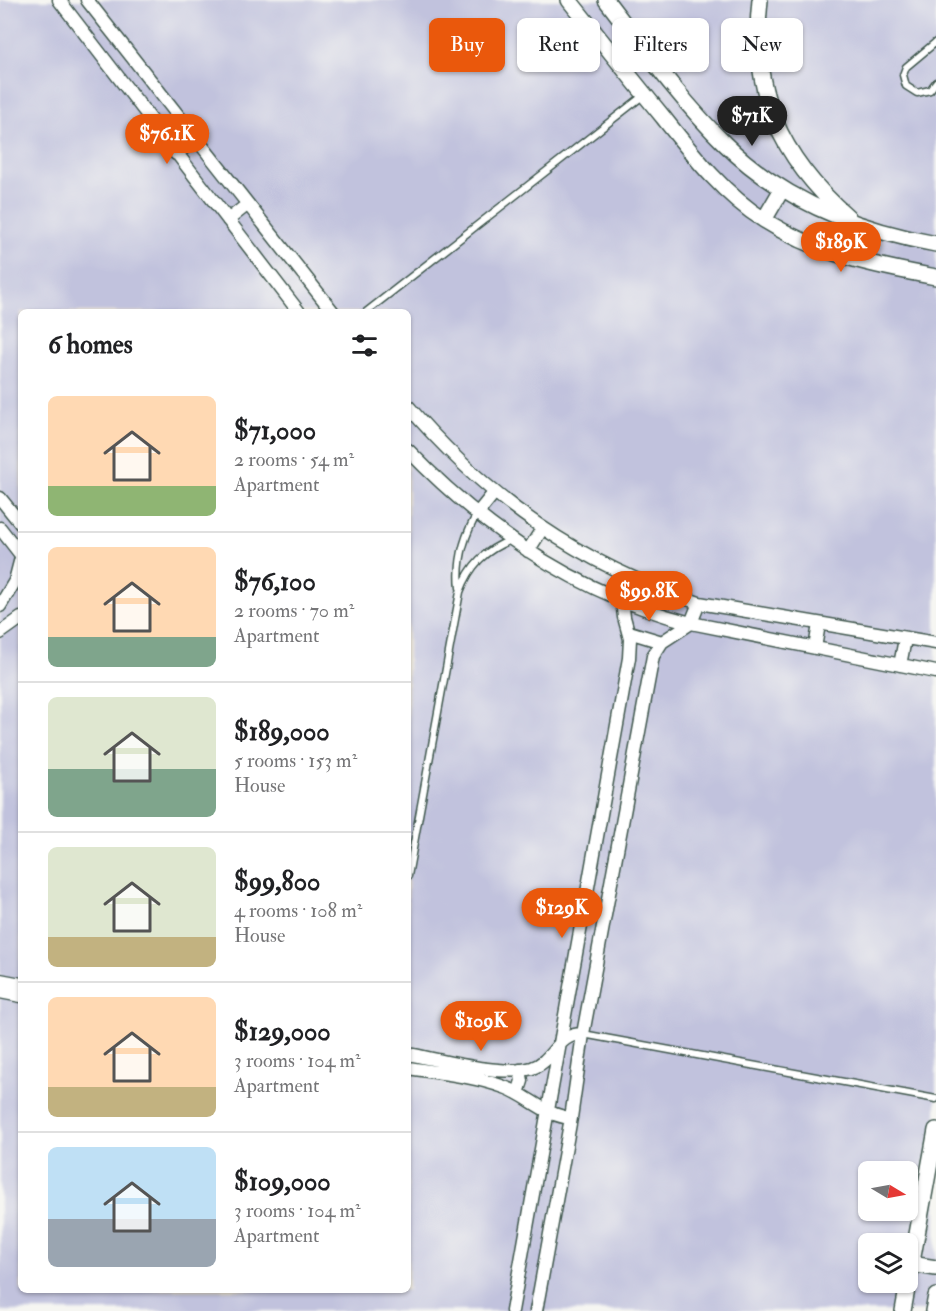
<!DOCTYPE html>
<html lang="en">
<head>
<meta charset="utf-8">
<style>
	:root { --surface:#fff; --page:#f2f2f2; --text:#202124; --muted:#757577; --line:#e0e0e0; --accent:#ea580c }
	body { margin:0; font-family:"IM FELL Double Pica",serif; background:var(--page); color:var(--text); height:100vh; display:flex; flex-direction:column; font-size:22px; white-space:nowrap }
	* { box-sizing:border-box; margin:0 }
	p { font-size:20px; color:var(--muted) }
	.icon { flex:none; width:33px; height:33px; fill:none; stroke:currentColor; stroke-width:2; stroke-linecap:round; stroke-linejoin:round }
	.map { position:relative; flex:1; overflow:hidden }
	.drawer { position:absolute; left:18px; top:309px; width:393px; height:984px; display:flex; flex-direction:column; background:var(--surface); border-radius:9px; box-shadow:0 2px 4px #0004 }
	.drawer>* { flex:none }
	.hud { position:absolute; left:429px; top:18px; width:417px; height:54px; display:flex; gap:12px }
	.needle { width:39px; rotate:100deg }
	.fabs { position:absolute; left:858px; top:1161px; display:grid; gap:12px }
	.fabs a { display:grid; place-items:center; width:60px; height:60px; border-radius:9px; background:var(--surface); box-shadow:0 2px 4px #0004; font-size:30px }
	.price { position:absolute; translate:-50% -51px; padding:0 14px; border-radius:21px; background:var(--accent); color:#fff; font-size:20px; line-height:39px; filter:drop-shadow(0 2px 3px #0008) }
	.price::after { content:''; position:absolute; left:50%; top:36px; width:18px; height:14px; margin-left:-9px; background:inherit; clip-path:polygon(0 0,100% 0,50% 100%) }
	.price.on { background:#222; color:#fff }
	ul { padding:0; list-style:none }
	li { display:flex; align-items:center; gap:18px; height:150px; padding:0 30px }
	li+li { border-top:2px solid var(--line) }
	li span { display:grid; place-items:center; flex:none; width:168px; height:120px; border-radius:9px; color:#555 }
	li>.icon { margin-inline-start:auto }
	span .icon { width:72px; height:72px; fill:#fffc; stroke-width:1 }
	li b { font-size:26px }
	h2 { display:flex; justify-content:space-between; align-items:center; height:72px; padding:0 30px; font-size:26px }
	.chip { padding:0 21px; border-radius:9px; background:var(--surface); box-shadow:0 2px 4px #0004; font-size:21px; line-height:54px }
	.chip.on { background:var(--accent); color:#fff }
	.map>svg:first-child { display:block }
</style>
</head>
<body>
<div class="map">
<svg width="936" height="1311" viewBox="0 0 936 1311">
	<rect width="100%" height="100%" fill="#f6f6f2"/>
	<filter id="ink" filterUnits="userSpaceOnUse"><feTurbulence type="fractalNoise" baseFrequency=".0167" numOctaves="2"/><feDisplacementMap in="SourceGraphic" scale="12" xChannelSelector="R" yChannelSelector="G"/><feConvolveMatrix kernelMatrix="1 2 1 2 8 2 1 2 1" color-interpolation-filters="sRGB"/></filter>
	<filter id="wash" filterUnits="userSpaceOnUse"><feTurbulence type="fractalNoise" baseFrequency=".008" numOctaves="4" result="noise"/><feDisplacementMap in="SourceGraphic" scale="24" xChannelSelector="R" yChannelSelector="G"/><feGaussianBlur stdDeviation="1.35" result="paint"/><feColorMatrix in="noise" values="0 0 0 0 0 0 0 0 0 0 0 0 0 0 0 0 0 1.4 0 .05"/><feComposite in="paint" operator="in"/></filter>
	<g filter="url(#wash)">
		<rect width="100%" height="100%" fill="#f3ebda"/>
		<!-- industrial -->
		<path fill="#c1c2dd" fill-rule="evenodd" d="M0,0h936v1311h-936zM21,312h387v978h-387zM868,1172h40v38h-40zM868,1244h40v38h-40z"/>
	</g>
	<g filter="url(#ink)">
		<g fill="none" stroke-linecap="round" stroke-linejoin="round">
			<defs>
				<path id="service" d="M936,42l-30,25 -3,8 3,11 11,7 13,-3 6,-8
					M366,312l278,-217
					M460,588c-3,-27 3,-50 17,-74
					M408,876l52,-284c10,-27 25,-42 51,-52
					M583,1034l353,65"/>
				<path id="minor" d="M59,0l240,312
					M87,0l246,312
					M176,154l20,-15
					M228,220l20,-16
					M408,406c80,94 173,159 291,197l237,40
					M408,450c78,81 173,145 283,173l245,49
					M0,498l21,26
					M477,514l17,-21
					M0,528l21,27
					M528,551l14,-22
					M0,606l15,-25 6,-23
					M629,632l33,10
					M0,633l21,-15
					M815,648l4,-24
					M900,665l5,-26
					M0,980l21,4
					M0,992l21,4
					M408,1054c33,6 93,23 124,14 22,-7 25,-35 51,-34
					M408,1068c32,5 66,8 96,19 24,8 41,29 67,31
					M518,1093l4,-12 -2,-11
					M512,1311l117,-653 1,-19 -6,-22 -2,-17 9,-22
					M536,1311l35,-193 12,-84 70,-378 9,-14 29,-19 8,-20"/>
				<path id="tertiary" d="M569,0c31,39 62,78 94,117 30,38 60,77 101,103 53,34 112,46 172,57
					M606,0c37,48 76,102 119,144 58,57 133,86 211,100
					M760,0c-10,91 20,158 88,217
					M764,220l18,-31
					M911,1264l25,4
					M903,1311l33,-181
					M933,1311l3,-15"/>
			</defs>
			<!-- service casing -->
			<use href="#service" stroke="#3f574d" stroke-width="9"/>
			<!-- minor casing -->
			<use href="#minor" stroke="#3f574d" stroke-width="15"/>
			<!-- tertiary casing -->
			<use href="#tertiary" stroke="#3f574d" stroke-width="18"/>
			<!-- service -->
			<use href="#service" stroke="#fff" stroke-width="6"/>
			<!-- minor -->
			<use href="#minor" stroke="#fff" stroke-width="12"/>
			<!-- tertiary -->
			<use href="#tertiary" stroke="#fff" stroke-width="15"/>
		</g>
	</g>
</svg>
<div class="fabs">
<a><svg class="needle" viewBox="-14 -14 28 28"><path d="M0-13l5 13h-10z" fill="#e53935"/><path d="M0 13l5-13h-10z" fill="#757577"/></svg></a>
<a><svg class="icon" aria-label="layers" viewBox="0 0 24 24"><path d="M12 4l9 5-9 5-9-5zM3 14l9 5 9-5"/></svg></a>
</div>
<b class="price on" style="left:752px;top:147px">$71K</b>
<b class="price" style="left:167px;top:165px">$76.1K</b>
<b class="price" style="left:841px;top:273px">$189K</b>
<b class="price" style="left:649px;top:622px">$99.8K</b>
<b class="price" style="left:562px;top:939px">$129K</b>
<b class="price" style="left:481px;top:1052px">$109K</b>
<div class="hud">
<a class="chip on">Buy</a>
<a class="chip">Rent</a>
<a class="chip">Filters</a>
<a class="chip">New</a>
</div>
<section class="drawer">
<h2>6 homes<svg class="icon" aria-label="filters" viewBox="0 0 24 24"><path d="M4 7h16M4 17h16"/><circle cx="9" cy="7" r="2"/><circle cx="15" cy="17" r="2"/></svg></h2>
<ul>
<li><span style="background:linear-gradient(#ffd9b3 75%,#8fb573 0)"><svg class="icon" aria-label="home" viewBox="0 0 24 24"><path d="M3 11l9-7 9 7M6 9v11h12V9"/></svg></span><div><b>$71,000</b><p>2 rooms · 54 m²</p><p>Apartment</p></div></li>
<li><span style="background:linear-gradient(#ffd9b3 75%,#7fa58c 0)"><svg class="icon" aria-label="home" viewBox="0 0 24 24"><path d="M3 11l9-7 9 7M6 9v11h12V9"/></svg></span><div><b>$76,100</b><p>2 rooms · 70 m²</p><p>Apartment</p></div></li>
<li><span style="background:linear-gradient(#dfe7d0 60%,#7fa58c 0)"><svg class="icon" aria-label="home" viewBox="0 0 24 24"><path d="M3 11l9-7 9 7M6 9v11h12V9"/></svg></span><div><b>$189,000</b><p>5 rooms · 153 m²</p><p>House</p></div></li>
<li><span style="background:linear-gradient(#dfe7d0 75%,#c2b280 0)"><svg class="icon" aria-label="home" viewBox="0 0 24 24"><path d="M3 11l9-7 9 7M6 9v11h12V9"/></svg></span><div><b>$99,800</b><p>4 rooms · 108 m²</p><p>House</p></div></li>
<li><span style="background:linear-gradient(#ffd9b3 75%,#c2b280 0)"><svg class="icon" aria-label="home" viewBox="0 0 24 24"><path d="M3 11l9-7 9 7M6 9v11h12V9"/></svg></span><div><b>$129,000</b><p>3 rooms · 104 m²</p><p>Apartment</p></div></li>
<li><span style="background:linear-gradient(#bfe0f5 60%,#9aa5b1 0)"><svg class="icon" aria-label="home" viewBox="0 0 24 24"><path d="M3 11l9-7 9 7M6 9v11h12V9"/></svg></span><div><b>$109,000</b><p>3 rooms · 104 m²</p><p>Apartment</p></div></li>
</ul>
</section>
</div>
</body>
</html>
